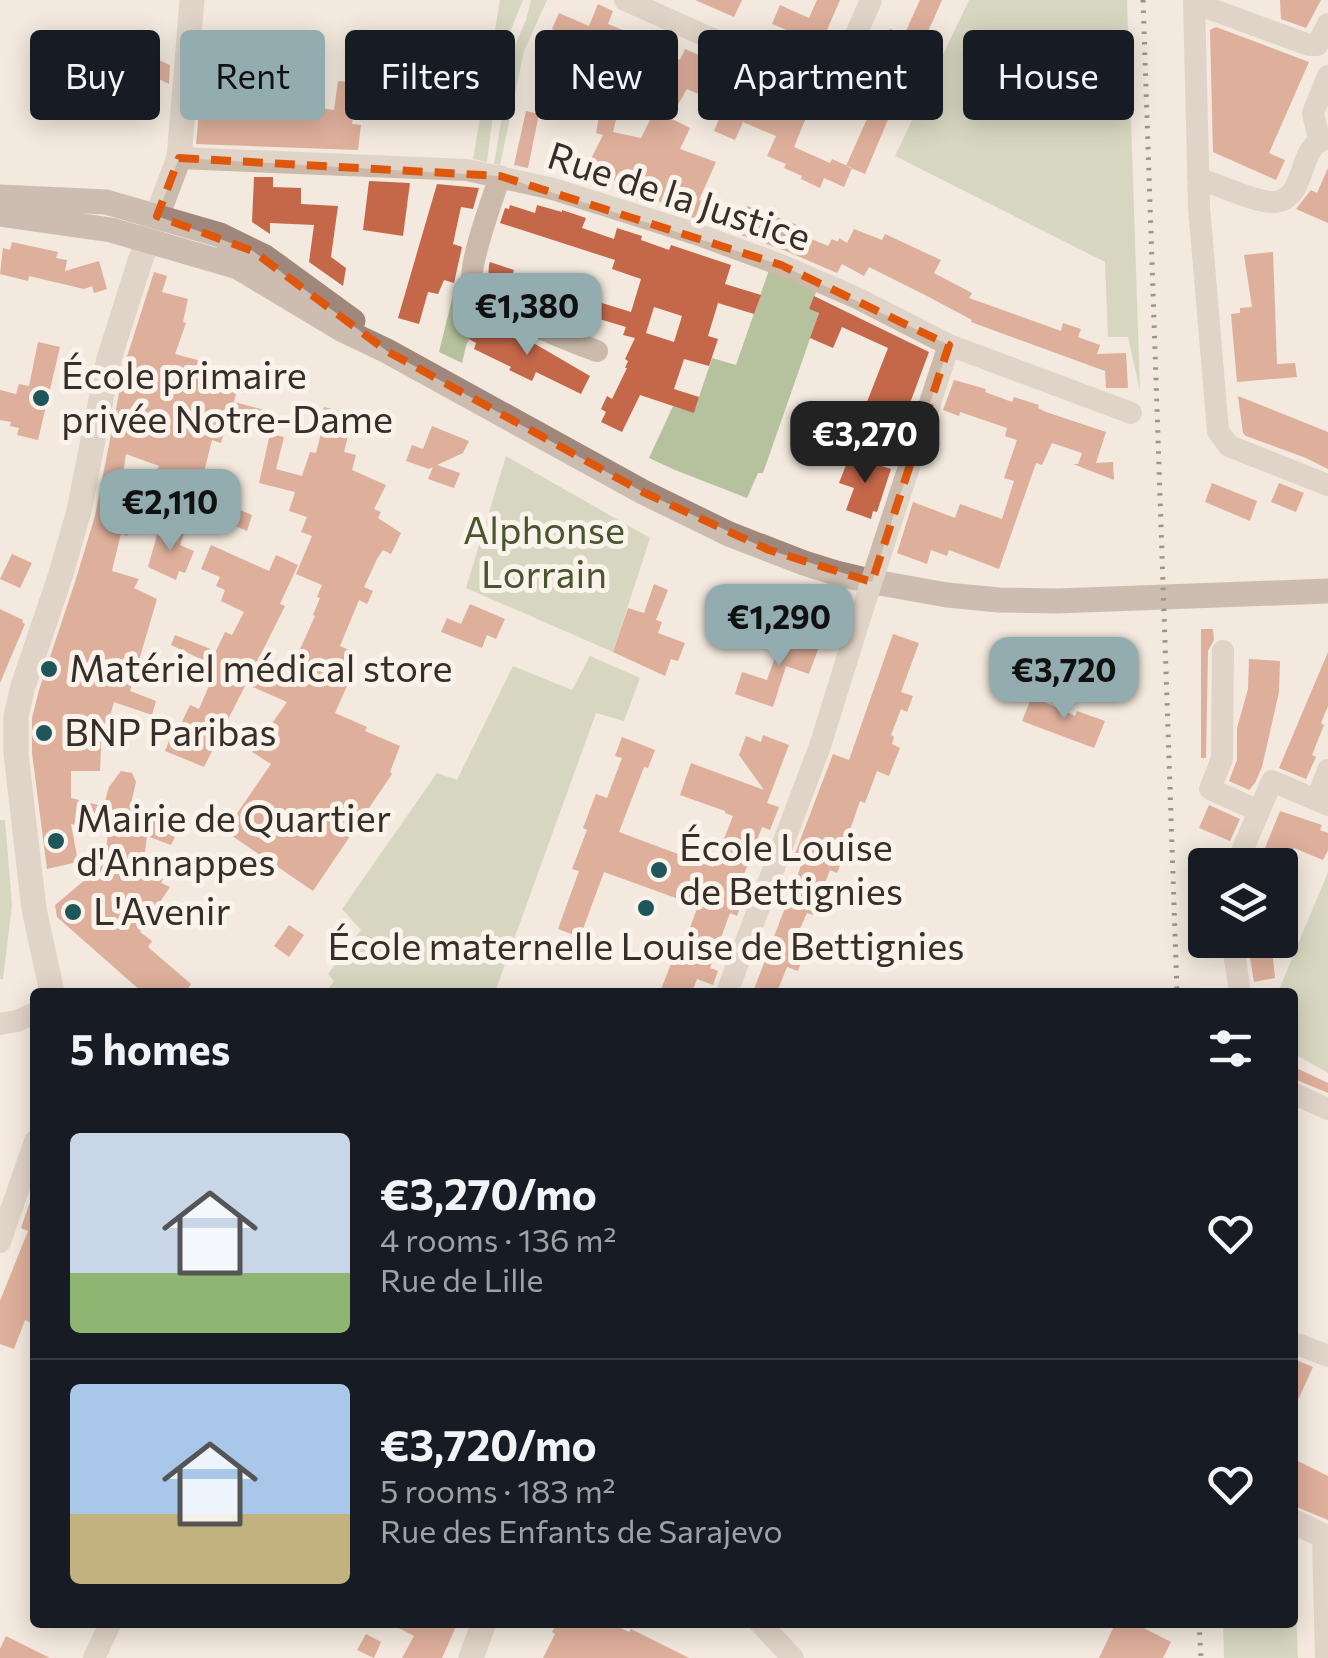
<!DOCTYPE html>
<html lang="en">
<head>
<meta charset="utf-8">
<style>
	:root { --surface:#171b24; --page:#242831; --text:#f1f3f6; --muted:#9ea1a6; --line:#363941; --accent:#92acb0 }
	body { margin:0; font-family:Commissioner,sans-serif; background:var(--page); color:var(--text); height:100vh; display:flex; flex-direction:column; font-size:38px; white-space:nowrap }
	* { box-sizing:border-box; margin:0 }
	p { font-size:32px; color:var(--muted) }
	.icon { flex:none; width:55px; height:55px; fill:none; stroke:currentColor; stroke-width:2; stroke-linecap:round; stroke-linejoin:round }
	.map { position:relative; flex:1; overflow:hidden }
	.details { position:absolute; left:30px; top:988px; width:1268px; height:640px; display:flex; flex-direction:column; background:var(--surface); border-radius:10px; box-shadow:0 5px 25px #0003 }
	.details>* { flex:none }
	.hud { position:absolute; left:30px; top:30px; width:1270px; height:90px; display:flex; gap:20px }
	.buttons { position:absolute; left:1188px; top:848px; display:grid; gap:20px }
	.buttons a { display:grid; place-items:center; width:110px; height:110px; border-radius:10px; background:var(--surface); box-shadow:0 5px 25px #0003; font-size:50px }
	.price { position:absolute; translate:-50% -85px; padding:0 22px; border-radius:20px; background:var(--accent); color:#111; font-size:32px; line-height:65px; filter:drop-shadow(0 2px 5px #0008) }
	.price::after { content:''; position:absolute; left:50%; top:60px; width:30px; height:22px; margin-left:-15px; background:inherit; clip-path:polygon(0 0,100% 0,50% 100%) }
	.price.current { background:#222; color:#fff }
	ul { padding:0; list-style:none }
	li { display:flex; align-items:center; gap:30px; height:250px; padding:0 40px }
	li+li { border-top:2px solid var(--line) }
	li span { display:grid; place-items:center; flex:none; width:280px; height:200px; border-radius:10px; color:#555 }
	li>.icon { margin-inline-start:auto }
	span .icon { width:120px; height:120px; fill:#fffc; stroke-width:1 }
	li b { font-size:42px }
	h2 { display:flex; justify-content:space-between; align-items:center; height:120px; padding:0 40px; font-size:42px }
	.pill { padding:0 35px; border-radius:10px; background:var(--surface); box-shadow:0 5px 25px #0003; font-size:35px; line-height:90px }
	.pill.current { background:var(--accent); color:#111 }
	.map>svg:first-child { display:block }
</style>
</head>
<body>
<div class="map">
<svg width="1328" height="1658" viewBox="0 0 1328 1658">
	<rect width="100%" height="100%" fill="#f3e9de"/>
	<!-- green -->
	<path fill="#b6c29e" d="M500,0h23l-18,44 -10,55 -8,63 -14,-3z
		M531,0h16l-23,51 -24,114 -6,-1 19,-114 13,-30z
		M969,0h158l13,391 -12,-54h-20l-3,-75 -210,-106z
		M769,270l49,18 -9,21 10,4 -56,160h-5l-11,25 -72,-28 -26,-12 24,-52 21,6 18,-54 24,7z
		M453,295l21,5 7,12 -15,34 -4,17 -23,-11z
		M506,456l144,82 -37,114 -147,-64z
		M590,656l50,22 -16,43 -28,-8 -101,279h-169l8,-11 -6,-7 33,-44 -19,-21 95,-136 20,7 56,-114 59,24z
		M0,820h5l7,85 -9,74h-3z
		M1328,872v201l-35,-20 -1,-61h-14z
		M1293,1540l5,118h-74l-1,-35 69,-1z"/>
	<!-- building -->
	<path fill="#c56849" fill-rule="evenodd" d="M695,0h47l-8,17z
		M817,0h23l-29,67 -19,-9 9,-22 -29,-12 8,-19 29,13z
		M920,0h22l-19,43 -13,-6 -31,65 14,6 -28,66 -19,-8 29,-65 -14,-7 4,-9 -12,-5 20,-47 12,5 5,-9 14,6z
		M1280,0h41l-15,28 -25,-9z
		M598,4l15,7 -5,13 32,13 -2,4 42,19 5,-11 30,13 -14,33 -14,-6 -17,29 20,10 -10,21 36,13 -17,38 44,15 4,-9 32,12 26,10 -3,7 26,11 4,-7 6,3 1,-4 8,5 7,-14 28,11 3,-6 56,26 -7,13 38,20 -3,5 92,33 2,-8 18,6 -3,8 22,8 -3,9 29,-1 2,35h-22l-1,-17 -134,-49 1,-2 -47,-25 -56,-28 -5,9 -22,-12 -5,9 -51,-22 -95,-34 -35,-17 -2,5 -37,-11 5,-9 -35,-18 16,-32 -7,-2 5,-26 17,4 -5,21 28,6 29,-58 -32,-14 -4,10 -32,-15 2,-5 -40,-18 2,-3 -14,-6 7,-16 30,13z
		M1216,27l93,35 -40,91 16,7 -9,20 -63,-28 -3,-122z
		M110,38l60,27 -1,19 -40,-20 -15,8 -8,19 -14,-6 7,-21 -3,-1 5,-16 4,1z
		M246,42l13,1 -2,31 29,4 1,-2 10,1v-3l13,2 -4,30 28,4 4,-29 21,2 -7,41 9,1 -3,25 -162,-6 7,-74 39,5z
		M372,65l31,8 -4,22 -32,-5z
		M737,78l21,9 -7,17 31,13 8,-18 20,9 -16,39 36,16 2,-4 20,9 -8,19 -20,-9 -4,10 -19,-9 1,-3 -18,-8 2,-4 -19,-8 9,-20 -33,-14 -8,18 -21,-9z
		M526,111l13,3 -11,54 -14,-3z
		M1328,168v55l-32,-14 15,-19 6,3z
		M254,177h19v10l28,1v16l37,2 -7,51 15,11 -3,18 -34,-24 5,-37 -44,-2v11l-18,-12z
		M369,181l41,2 -7,53 -40,-6z
		M437,184l42,4 -6,21 -12,-2 -8,37 9,3 -8,36 -10,-3 -6,14 -10,-2 -9,32 -21,-6z
		M510,205l25,8 2,-8 25,7v-2l24,8 -4,10 32,11 3,-11 25,8 -1,4 28,10 2,-5 60,20 -6,19 36,11 -7,19 -36,-11 -10,33 10,3 -9,27 -25,-7 -10,30 25,8 -5,16 -54,-18 -18,37 -21,-10 5,-10 -5,-3 6,-13 5,3 15,-31h-2l3,-7 -3,-2 10,-21 -12,-3 3,-8 -30,-9 -1,4 -17,-5 -1,3 -48,-15 1,-4 -24,-8 1,-3 -16,-8 -3,-4 1,-13 1,-3 24,8 -1,3 16,5 -1,2 103,32 10,-33 -29,-10 3,-9 -115,-37 5,-15 4,1zM654,307l28,9 -8,26 -28,-9z
		M12,242l46,10 -2,6 11,2 -2,11 34,-10 8,28 -13,4 -2,-7 -8,3 -55,-13 -1,5 -28,-7 3,-26 7,2z
		M1273,252l4,112 18,-1 2,14 -60,5 -6,-68 9,-1v-5l12,-1 -8,-52z
		M154,272l13,4 -5,16 26,7 -5,23 3,1 -11,31 30,8 -3,11 37,10 -5,19 34,9 -4,15 -30,-9 -3,10 -5,-2 -5,18 -9,-3 -11,44 30,11 -3,10 24,10 -5,16 -100,-42 12,-23 -33,-12 -5,33 -7,15 20,9 -7,25 -6,-3 -9,38 27,8 -5,9 23,11 -27,92 26,10 -4,14 -38,-13 -7,24 -5,-1 -2,46h-29v27l27,7 1,-2 5,1 5,-17 12,-16 11,2 4,9 -6,26 51,17 -10,20 -24,-9 -4,32 23,5 -5,10 9,4 -30,45 12,9 -4,6 43,37 -5,8h-44l-85,-75 -2,-12 61,-51 -11,3 3,-24 -37,-9 7,38 -31,7 -15,-116v-35l7,-28 36,-108 20,-66 30,-153z
		M814,296l115,56 -26,70 3,1 -8,24 -36,-15 7,-24 -4,-1 23,-59 -46,-21 -9,21 -23,-10 9,-25 -10,-4z
		M477,324l7,4 2,-4 30,15 2,-5 72,42 -9,18 -45,-22 -4,9 -23,-11 2,-3 -37,-18 2,-6 -7,-4z
		M38,342l22,5 -22,93 -21,-5 2,-7 -9,-2 1,-4 -11,-2v-30l16,4 3,-10 10,2z
		M954,380l32,9 -1,3 27,10 2,-5 25,8 -1,3 8,4 60,20 -10,31 17,-1 1,18 -41,-16h5l4,-11 -30,-10 -10,22 -6,-2 -37,106 -50,-19 -2,6 -16,-6 -4,14 -30,-11 16,-51 42,16 5,-14 42,15 12,-38 -10,-3 13,-38 -12,-4 2,-8 -47,-16 -1,4 -16,-6z
		M1238,396l90,36v37l-22,-11 -60,-22 -3,-3z
		M324,407l24,6 -4,18 5,1 -5,20 12,3 -4,15 34,15 -12,24 7,3 -3,6 23,15 -10,21 -8,-4 -6,9 -13,28 9,4 -6,13 -8,-4 -19,46 13,6 -10,21 8,4 -16,36 32,14 -2,4 35,15 -10,26 2,2 -79,117 -88,-60 46,-67 -19,-12 35,-50 -41,-18 -42,83 -39,-16 10,-25 4,2 11,-23 9,4 12,-28 -3,-1 3,-9 -9,-4 3,-6 -34,-16 4,-10 41,16 9,-19 7,3 12,-23 -23,-11 4,-11 -9,-4 4,-9 -19,-8 10,-24 58,26 7,-16 22,10 -18,39 5,2 -33,66 29,12 7,-16 3,1 24,-53 -2,-1 7,-17 -3,-1 5,-12 -26,-11 16,-38 -11,-4 6,-15 -18,-6 6,-19 -36,-9 11,-49 14,3 -8,32 26,7 8,-24 6,1 8,-31 -3,-1z
		M432,426l37,15 -6,12 -26,12 23,8 -6,15 -26,-9 5,-12 -4,2 -23,-8 6,-16 11,4z
		M852,456l39,13 -14,43 -4,-1 -2,8 -25,-9 8,-22 -15,-5 9,-23 2,1z
		M1212,483l45,18 -7,20 -45,-19z
		M1279,483l25,10 -8,19 -25,-10z
		M167,525l17,8 -4,12 14,6 -9,22 -6,-2 -3,9 -28,-13 9,-32 5,2z
		M12,554l20,9 -12,25 -20,-9z
		M654,584l14,6 -12,30 6,2 -4,11 27,10 -7,18 -7,-2 -6,17 -52,-24 15,-44 16,5z
		M470,604l35,15 -9,20 -9,-4 -5,13 -41,-16 6,-14 14,6z
		M0,609l23,11 -1,2 3,2 -25,59z
		M1201,629h12l1,11 -6,11 -2,107h-5z
		M784,632l36,12 -11,30 -23,-8 -13,41 -38,-13 7,-22 25,8z
		M893,634l26,9 -18,49 12,4 -6,16 -6,-3 -10,26 3,2 -2,7 8,4 -11,28 -12,-5 -12,32 -5,-2 -10,29 4,1 -17,42 -7,-3 -17,45 -6,-2 -14,31 13,5 -8,22 -11,-4 -10,25h-24l49,-129 -9,-4 40,-105 16,6z
		M1055,650l20,8 2,-5 14,5 2,-7 23,9 -10,26 -56,-22z
		M1328,652v54l-7,17 3,2 -12,30 4,2 -10,22 -27,-11z
		M1249,659l31,2 -1,31 -17,75 -7,16 -6,7 -20,-9 8,-21v-32l11,-39z
		M1032,696l43,20 2,-5 28,10 -11,27 -72,-27z
		M763,735l26,10 -22,58 12,4 -9,23 -8,-3 -22,58 7,3 -10,28 -7,-3 -20,55 8,3 -5,14 -16,-6 -5,13h-32l14,-36 5,1 19,-51 -94,-34 -24,65 -22,-8 21,-58 -7,-2 15,-39 -4,-2 13,-34 11,4 15,-40 -7,-2 7,-19 33,13 -7,18 -4,-1 -25,65 94,35 20,-51 -8,-3v-2l-45,-16 11,-32 73,27 -25,-35 7,-19 15,6z
		M1209,805l31,14 -10,22 -31,-13z
		M1280,811l42,14 -2,5 8,3v17l-5,10 -29,-12 -7,17h-29z
		M289,925l15,10 -15,22 -15,-11z
		M1247,940h24l4,38 -21,4z
		M1292,1066l36,17v10l-36,-15z
		M35,1187v138l-10,-5 -11,29 -14,-5v-43l28,-70 -7,-3z
		M1296,1360l17,7 -21,46v-45z
		M1292,1458l36,18v44l-36,-15z
		M387,1622h71l-16,36h-40l12,-22z
		M557,1622h52l20,10 2,-3 58,29h-146l12,-24 -3,-2z
		M1116,1622h16l39,20 -8,16h-64z
		M366,1634l15,8 -7,16 -17,-8z
		M6,1636l44,22h-50v-9z"/>
	<g fill="none" stroke-linecap="round" stroke-linejoin="round">
		<!-- minor -->
		<path stroke="#cbb9aa" stroke-width="22" d="M625,0l206,92 40,-92
			M1194,0l5,207 19,224 11,15 99,39
			M1194,3l115,42h8l11,-21
			M1319,140l-6,-27 15,-37
			M179,158l288,12 86,19 146,46 82,30 76,33 92,47 182,68
			M500,176c-6,19 -33,91 -27,107 8,24 99,59 124,68
			M1198,178c17,6 62,26 77,24 34,-4 20,-57 53,-64
			M884,543l65,-198
			M1223,651l-1,108 -12,30 49,22
			M1317,800l11,-30
			M1236,865l36,-84 56,24
			M1232,940l8,52
			M727,992l93,-246 42,-135
			M0,1024l17,-3 18,-8
			M1292,1093l36,16
			M0,1242l35,-101
			M1300,1345l28,11
			M1323,1536l3,122
			M759,1622l34,36
			M94,1658l17,-36"/>
		<!-- tertiary -->
		<path stroke="#cbb9aa" stroke-width="25" d="M52,992l-18,-83 -18,-155v-38l7,-30 37,-109 19,-66 30,-152 31,-98 39,-103 13,-158
			M1292,1521l36,17
			M471,1658l13,-36"/>
		<!-- secondary -->
		<path stroke="#9f887b" stroke-width="25" d="M0,197l106,5 114,33 45,22 88,64
			M0,214l111,16 127,37 105,63 44,21 256,141 86,42 75,29 32,10 38,9 73,13 52,5 58,1 271,-10"/>
		<!-- rail -->
		<path stroke="#382e29" stroke-width="5" stroke-dasharray="2.5 8" stroke-linecap="butt" d="M1143,0l34,992
			M1199,1622l2,36"/>
		<!-- minor-bridge -->
		<path stroke="#cbb9aa" stroke-width="22" d="M862,611l22,-68"/>
	</g>
	<!-- marked area -->
	<path d="M0 0H1328V1658H0ZM179,158l321,18 281,89 168,80 -77,237 -103,-32 -126,-58 -256,-141 -134,-100 -96,-35z" fill="#f3e9de" fill-opacity=".55" fill-rule="evenodd"/>
	<path fill="none" stroke="#df570d" stroke-width="8" stroke-dasharray="20 12" stroke-linejoin="round" d="M179,158l321,18 281,89 168,80 -77,237 -103,-32 -126,-58 -256,-141 -134,-100 -96,-35z"/>
	<!-- markers -->
	<g fill="#1f565a" stroke="#faf3eb" stroke-width="4">
		<circle cx="41" cy="398" r="10"/>
		<circle cx="49" cy="669" r="10"/>
		<circle cx="44" cy="733" r="10"/>
		<circle cx="56" cy="841" r="10"/>
		<circle cx="659" cy="870" r="10"/>
		<circle cx="646" cy="908" r="10"/>
		<circle cx="73" cy="912" r="10"/>
	</g>
	<g text-anchor="middle" stroke-width="10" stroke-linejoin="round" paint-order="stroke">
		<!-- street labels -->
		<g font-size="38" fill="#382e29" stroke="#faf3eb">
			<text transform="translate(679 197) rotate(18)" y="13">Rue de la Justice</text>
		</g>
		<!-- poi labels -->
		<g font-size="38" fill="#382e29" stroke="#faf3eb" text-anchor="start">
			<text x="61" y="389">École primaire<tspan x="61" dy="44">privée Notre-Dame</tspan></text>
			<text x="69" y="682">Matériel médical store</text>
			<text x="64" y="746">BNP Paribas</text>
			<text x="76" y="832">Mairie de Quartier<tspan x="76" dy="44">d'Annappes</tspan></text>
			<text x="679" y="861">École Louise<tspan x="679" dy="44">de Bettignies</tspan></text>
			<text x="93" y="925">L'Avenir</text>
			<text x="646" y="960" text-anchor="middle">École maternelle Louise de Bettignies</text>
		</g>
		<!-- park labels -->
		<g font-size="38" fill="#47562d" stroke="#faf3eb">
			<text x="544" y="544">Alphonse<tspan x="544" dy="44">Lorrain</tspan></text>
		</g>
	</g>
</svg>
<div class="buttons">
<a><svg class="icon" aria-label="layers" viewBox="0 0 24 24"><path d="M12 4l9 5-9 5-9-5zM3 14l9 5 9-5"/></svg></a>
</div>
<b class="price" style="left:527px;top:358px">€1,380</b>
<b class="price current" style="left:865px;top:486px">€3,270</b>
<b class="price" style="left:170px;top:554px">€2,110</b>
<b class="price" style="left:779px;top:669px">€1,290</b>
<b class="price" style="left:1064px;top:722px">€3,720</b>
<div class="hud">
<a class="pill">Buy</a>
<a class="pill current">Rent</a>
<a class="pill">Filters</a>
<a class="pill">New</a>
<a class="pill">Apartment</a>
<a class="pill">House</a>
</div>
<section class="details">
<h2>5 homes<svg class="icon" aria-label="filters" viewBox="0 0 24 24"><path d="M4 7h16M4 17h16"/><circle cx="9" cy="7" r="2"/><circle cx="15" cy="17" r="2"/></svg></h2>
<ul>
<li><span style="background:linear-gradient(#c9d6e8 70%,#8fb573 0)"><svg class="icon" aria-label="home" viewBox="0 0 24 24"><path d="M3 11l9-7 9 7M6 9v11h12V9"/></svg></span><div><b>€3,270/mo</b><p>4 rooms · 136 m²</p><p>Rue de Lille</p></div><svg class="icon" aria-label="heart" viewBox="0 0 24 24"><path d="M12 20l-8-8c-3-5 5-10 8-4 3-6 11-1 8 4z"/></svg></li>
<li><span style="background:linear-gradient(#a9c7e8 65%,#c2b280 0)"><svg class="icon" aria-label="home" viewBox="0 0 24 24"><path d="M3 11l9-7 9 7M6 9v11h12V9"/></svg></span><div><b>€3,720/mo</b><p>5 rooms · 183 m²</p><p>Rue des Enfants de Sarajevo</p></div><svg class="icon" aria-label="heart" viewBox="0 0 24 24"><path d="M12 20l-8-8c-3-5 5-10 8-4 3-6 11-1 8 4z"/></svg></li>
</ul>
</section>
</div>
</body>
</html>
